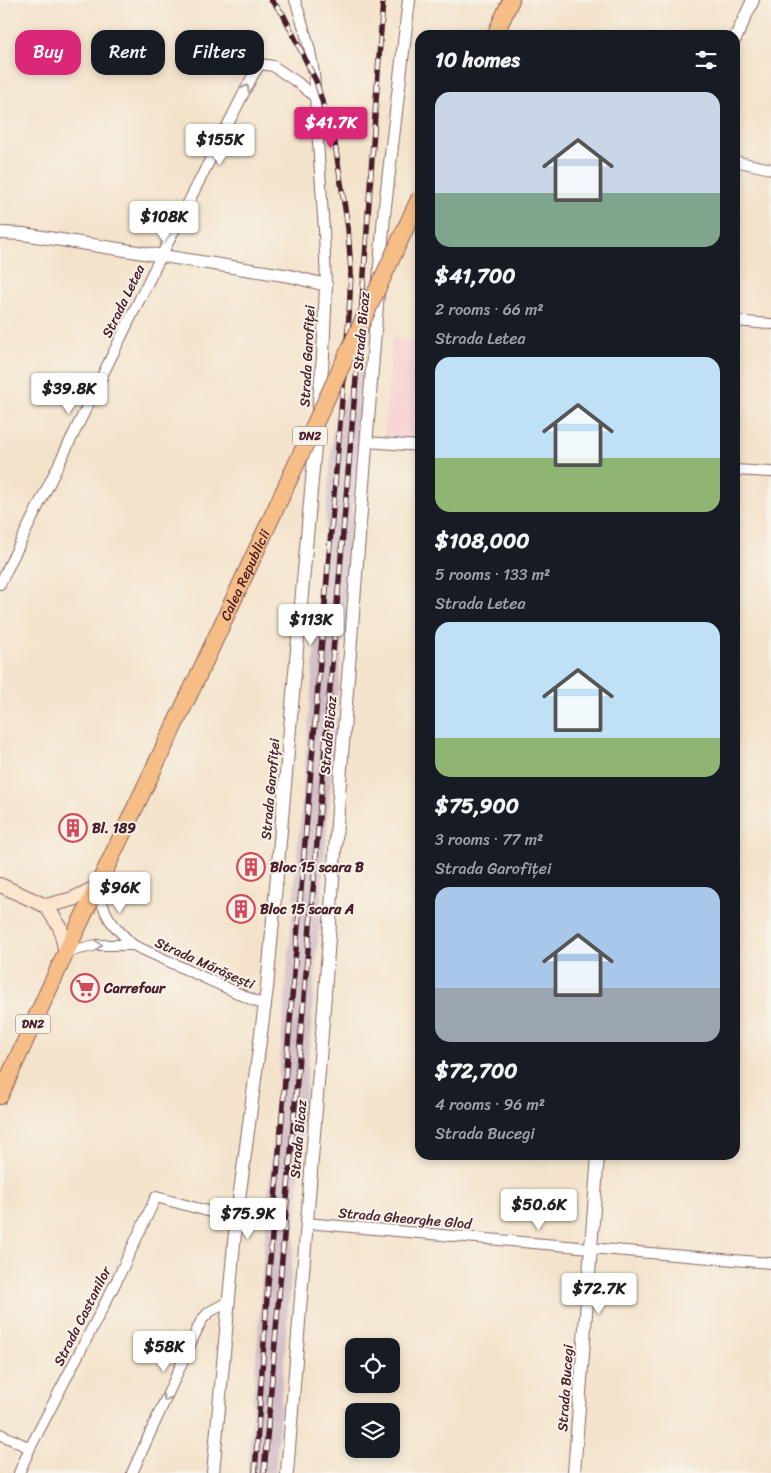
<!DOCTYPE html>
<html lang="en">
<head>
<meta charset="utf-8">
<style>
	:root { --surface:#171b24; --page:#242831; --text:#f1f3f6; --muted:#9ea1a6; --accent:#db2777 }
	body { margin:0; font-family:Sriracha,sans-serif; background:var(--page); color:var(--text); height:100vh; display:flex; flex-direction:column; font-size:19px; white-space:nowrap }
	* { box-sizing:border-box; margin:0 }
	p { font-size:16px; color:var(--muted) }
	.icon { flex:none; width:28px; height:28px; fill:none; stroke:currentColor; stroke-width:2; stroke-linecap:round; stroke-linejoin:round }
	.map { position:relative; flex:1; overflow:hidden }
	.side { position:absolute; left:415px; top:30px; width:325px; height:1130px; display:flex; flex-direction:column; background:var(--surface); border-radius:15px; box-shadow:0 2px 8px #0003 }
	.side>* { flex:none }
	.top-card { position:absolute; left:15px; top:30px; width:325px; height:45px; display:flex; gap:10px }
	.controls { position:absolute; left:345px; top:1338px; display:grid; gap:10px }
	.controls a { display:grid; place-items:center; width:55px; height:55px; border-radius:10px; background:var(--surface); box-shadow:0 2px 8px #0003; font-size:25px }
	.price { position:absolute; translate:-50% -42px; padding:0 11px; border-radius:5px; background:#fff; color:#222; font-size:16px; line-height:32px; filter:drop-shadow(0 1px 2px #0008) }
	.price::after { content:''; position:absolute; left:50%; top:30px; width:15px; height:11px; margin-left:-8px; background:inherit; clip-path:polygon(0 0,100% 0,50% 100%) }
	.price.active { background:var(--accent); color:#fff }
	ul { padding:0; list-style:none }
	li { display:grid; align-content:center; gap:10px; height:265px; padding:0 20px }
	li span { display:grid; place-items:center; height:155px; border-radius:15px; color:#555 }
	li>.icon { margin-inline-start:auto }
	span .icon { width:90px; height:90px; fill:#fffc; stroke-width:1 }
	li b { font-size:21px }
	h2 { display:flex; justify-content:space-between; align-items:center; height:60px; padding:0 20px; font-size:21px }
	.pill { padding:0 18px; border-radius:15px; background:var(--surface); box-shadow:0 2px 8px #0003; font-size:18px; line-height:45px }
	.pill.active { background:var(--accent); color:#fff }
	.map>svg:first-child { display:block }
</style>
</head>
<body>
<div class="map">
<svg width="771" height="1473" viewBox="0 0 771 1473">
	<rect width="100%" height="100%" fill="#f7f3e8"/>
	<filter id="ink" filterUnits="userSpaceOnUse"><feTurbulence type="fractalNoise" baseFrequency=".02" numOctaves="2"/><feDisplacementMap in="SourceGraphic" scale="10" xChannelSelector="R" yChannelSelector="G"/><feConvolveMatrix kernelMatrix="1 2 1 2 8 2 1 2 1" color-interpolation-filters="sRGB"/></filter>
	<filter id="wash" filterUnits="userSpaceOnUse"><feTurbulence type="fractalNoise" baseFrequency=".0096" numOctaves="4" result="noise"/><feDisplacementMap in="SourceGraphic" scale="20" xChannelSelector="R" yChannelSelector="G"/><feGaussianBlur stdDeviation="1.12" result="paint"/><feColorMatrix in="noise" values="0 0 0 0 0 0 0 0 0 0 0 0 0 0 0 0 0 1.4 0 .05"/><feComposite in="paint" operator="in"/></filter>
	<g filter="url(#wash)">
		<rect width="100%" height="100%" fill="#f4e3cb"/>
		<!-- built -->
		<path fill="#f7cfd2" d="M392,339l28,3v97l-36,-2z"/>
		<!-- railway -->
		<path fill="#d2bdc6" d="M365,357l-90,1116h-27l18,-250 68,-802z"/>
	</g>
	<g filter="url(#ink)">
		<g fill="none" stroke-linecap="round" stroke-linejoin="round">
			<defs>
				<path id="minor" d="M295,0c10,31 21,63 20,97
					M735,161l36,8
					M735,321l36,3
					M367,442l53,4
					M735,470l36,2
					M0,584l153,-312 99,-195 8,-13 13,2 24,16 18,15 9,134 2,54
					M97,887c8,30 14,37 36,58l133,61
					M66,952l31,-7h36
					M306,1223l284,25 181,15
					M0,1434l30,14
					M19,1473l11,-25 87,-168 39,-83 55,15 25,10
					M132,1473l69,-152 8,-9 19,-10"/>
				<path id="tertiary" d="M735,39l18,-39
					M0,233l23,1 267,42 36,9 -3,71 -56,632 -31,234 -23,251
					M287,1473l37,-465 16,-227 44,-566 25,-215
					M574,1473l24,-318"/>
				<path id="secondary" d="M0,885l46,21 14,21 6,25
					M46,906l27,-7 24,-12"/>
				<path id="primary" d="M495,35l16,-35
					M0,1096l66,-144 133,-278"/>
			</defs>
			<!-- minor casing -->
			<use href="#minor" stroke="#866463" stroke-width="12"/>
			<!-- tertiary casing -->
			<use href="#tertiary" stroke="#866463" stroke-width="14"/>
			<!-- secondary casing -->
			<use href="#secondary" stroke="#866463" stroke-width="16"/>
			<!-- primary casing -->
			<use href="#primary" stroke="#866463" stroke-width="18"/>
			<!-- minor -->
			<use href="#minor" stroke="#fff" stroke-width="10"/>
			<!-- tertiary -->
			<use href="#tertiary" stroke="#fff" stroke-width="12"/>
			<!-- secondary -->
			<use href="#secondary" stroke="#fbe5cf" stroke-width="14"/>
			<!-- primary -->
			<use href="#primary" stroke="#f6be86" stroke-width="16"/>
			<defs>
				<path id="rail" d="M255,1473l13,-189 81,-968 2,-44 -3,-44 -13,-84 -19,-63 -33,-67 -12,-14
					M264,1473l96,-1142 23,-331"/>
			</defs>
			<!-- rail casing -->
			<use href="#rail" stroke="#4a1f2b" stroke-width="5.5"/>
			<!-- rail -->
			<use href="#rail" stroke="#f7f3e8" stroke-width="4" stroke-dasharray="11" stroke-linecap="butt"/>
			<defs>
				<g id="primary-bridge">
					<path id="s1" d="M199,674l221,-477"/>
				</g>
			</defs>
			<!-- primary-bridge casing -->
			<use href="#primary-bridge" stroke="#866463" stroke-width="18" stroke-linecap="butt"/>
			<!-- primary-bridge -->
			<use href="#primary-bridge" stroke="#f6be86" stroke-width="16"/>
		</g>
		<!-- one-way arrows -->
		<defs><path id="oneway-chevron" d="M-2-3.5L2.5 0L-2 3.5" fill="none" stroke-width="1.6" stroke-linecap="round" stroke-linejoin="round" transform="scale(1.25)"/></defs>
		<g stroke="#ae9aa0">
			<use href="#oneway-chevron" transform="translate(246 88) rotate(-63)"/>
			<use href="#oneway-chevron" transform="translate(99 945) rotate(-5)"/>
			<use href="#oneway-chevron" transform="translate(166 1398) rotate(114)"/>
		</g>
	</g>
	<!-- icons -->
	<defs>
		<symbol id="building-ring" viewBox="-11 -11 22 22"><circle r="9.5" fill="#f7f3e8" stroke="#d1495b" stroke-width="1.5"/><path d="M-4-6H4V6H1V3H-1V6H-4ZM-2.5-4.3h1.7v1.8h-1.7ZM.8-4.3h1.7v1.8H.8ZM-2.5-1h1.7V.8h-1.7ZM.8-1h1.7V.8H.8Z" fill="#d1495b"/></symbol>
		<symbol id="supermarket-ring" viewBox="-11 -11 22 22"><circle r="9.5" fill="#f7f3e8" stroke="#d1495b" stroke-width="1.5"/><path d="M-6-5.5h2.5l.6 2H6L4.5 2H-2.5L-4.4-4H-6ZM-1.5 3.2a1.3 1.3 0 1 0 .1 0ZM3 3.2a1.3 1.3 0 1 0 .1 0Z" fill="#d1495b"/></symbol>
	</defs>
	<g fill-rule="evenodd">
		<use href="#building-ring" x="57" y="812" width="32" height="32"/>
		<use href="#building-ring" x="235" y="851" width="32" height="32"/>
		<use href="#building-ring" x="225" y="893" width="32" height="32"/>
		<use href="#supermarket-ring" x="69" y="972" width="32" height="32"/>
	</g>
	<g text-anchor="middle" stroke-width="4" stroke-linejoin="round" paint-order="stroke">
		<!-- shield labels -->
		<g fill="#f7f3e8" stroke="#7e5f64" stroke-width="1">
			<rect x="292.5" y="426.5" width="35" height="19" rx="4"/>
			<rect x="15.5" y="1014.5" width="35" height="19" rx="4"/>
		</g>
		<g font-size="12" font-weight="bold" fill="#4a1f2b">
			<text x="310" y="440">DN2</text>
			<text x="33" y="1028">DN2</text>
		</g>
		<!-- street labels -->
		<g font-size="14" fill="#4a1f2b" stroke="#f7f3e8">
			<text transform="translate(123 301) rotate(-64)" y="5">Strada Letea</text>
			<text transform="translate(361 331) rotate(-85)" y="5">Strada Bicaz</text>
			<text transform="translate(307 356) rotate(-87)" y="5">Strada Garofiței</text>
			<text dy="5" stroke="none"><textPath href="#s1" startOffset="109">Calea Republicii</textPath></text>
			<text transform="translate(328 735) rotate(-85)" y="5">Strada Bicaz</text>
			<text transform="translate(270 789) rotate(-85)" y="5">Strada Garofiței</text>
			<text transform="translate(205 963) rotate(24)" y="5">Strada Mărășești</text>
			<text transform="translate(298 1139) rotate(-85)" y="5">Strada Bicaz</text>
			<text transform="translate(405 1218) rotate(5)" y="5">Strada Gheorghe Glod</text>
			<text transform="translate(82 1316) rotate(-63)" y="5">Strada Castanilor</text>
			<text transform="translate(565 1388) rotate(-86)" y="5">Strada Bucegi</text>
		</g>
		<!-- poi labels -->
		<g font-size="14" font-weight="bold" fill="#4a1f2b" stroke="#f7f3e8" text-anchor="start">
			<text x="92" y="833">Bl. 189</text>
			<text x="270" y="872">Bloc 15 scara B</text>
			<text x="260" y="914">Bloc 15 scara A</text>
			<text x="104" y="993">Carrefour</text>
		</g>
	</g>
</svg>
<div class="controls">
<a><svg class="icon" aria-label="locate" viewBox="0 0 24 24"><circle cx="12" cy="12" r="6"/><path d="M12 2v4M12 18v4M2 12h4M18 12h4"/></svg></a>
<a><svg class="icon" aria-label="layers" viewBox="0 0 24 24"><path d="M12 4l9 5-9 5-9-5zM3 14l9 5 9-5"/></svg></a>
</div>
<b class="price active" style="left:331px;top:149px">$41.7K</b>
<b class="price" style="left:220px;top:166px">$155K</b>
<b class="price" style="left:164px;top:243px">$108K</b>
<b class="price" style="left:69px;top:415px">$39.8K</b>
<b class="price" style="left:311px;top:646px">$113K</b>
<b class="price" style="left:120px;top:914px">$96K</b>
<b class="price" style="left:539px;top:1231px">$50.6K</b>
<b class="price" style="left:248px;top:1240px">$75.9K</b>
<b class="price" style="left:599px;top:1315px">$72.7K</b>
<b class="price" style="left:164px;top:1373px">$58K</b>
<div class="top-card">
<a class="pill active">Buy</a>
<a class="pill">Rent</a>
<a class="pill">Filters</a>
</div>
<section class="side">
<h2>10 homes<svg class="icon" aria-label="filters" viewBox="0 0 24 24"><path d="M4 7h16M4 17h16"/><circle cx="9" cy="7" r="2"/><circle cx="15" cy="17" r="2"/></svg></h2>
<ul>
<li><span style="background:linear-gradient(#c9d6e8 65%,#7fa58c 0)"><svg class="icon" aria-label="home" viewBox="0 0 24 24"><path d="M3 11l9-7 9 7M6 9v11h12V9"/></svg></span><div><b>$41,700</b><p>2 rooms · 66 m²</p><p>Strada Letea</p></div></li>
<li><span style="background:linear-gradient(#bfe0f5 65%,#8fb573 0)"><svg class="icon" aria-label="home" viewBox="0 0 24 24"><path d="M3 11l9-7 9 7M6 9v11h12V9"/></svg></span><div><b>$108,000</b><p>5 rooms · 133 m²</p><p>Strada Letea</p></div></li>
<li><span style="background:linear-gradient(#bfe0f5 75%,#8fb573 0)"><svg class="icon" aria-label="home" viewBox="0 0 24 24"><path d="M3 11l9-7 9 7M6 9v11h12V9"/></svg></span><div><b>$75,900</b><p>3 rooms · 77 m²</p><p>Strada Garofiței</p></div></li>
<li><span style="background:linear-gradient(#a9c7e8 65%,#9aa5b1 0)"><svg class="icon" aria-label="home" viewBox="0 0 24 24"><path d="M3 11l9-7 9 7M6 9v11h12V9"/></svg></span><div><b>$72,700</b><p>4 rooms · 96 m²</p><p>Strada Bucegi</p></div></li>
</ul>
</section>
</div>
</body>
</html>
